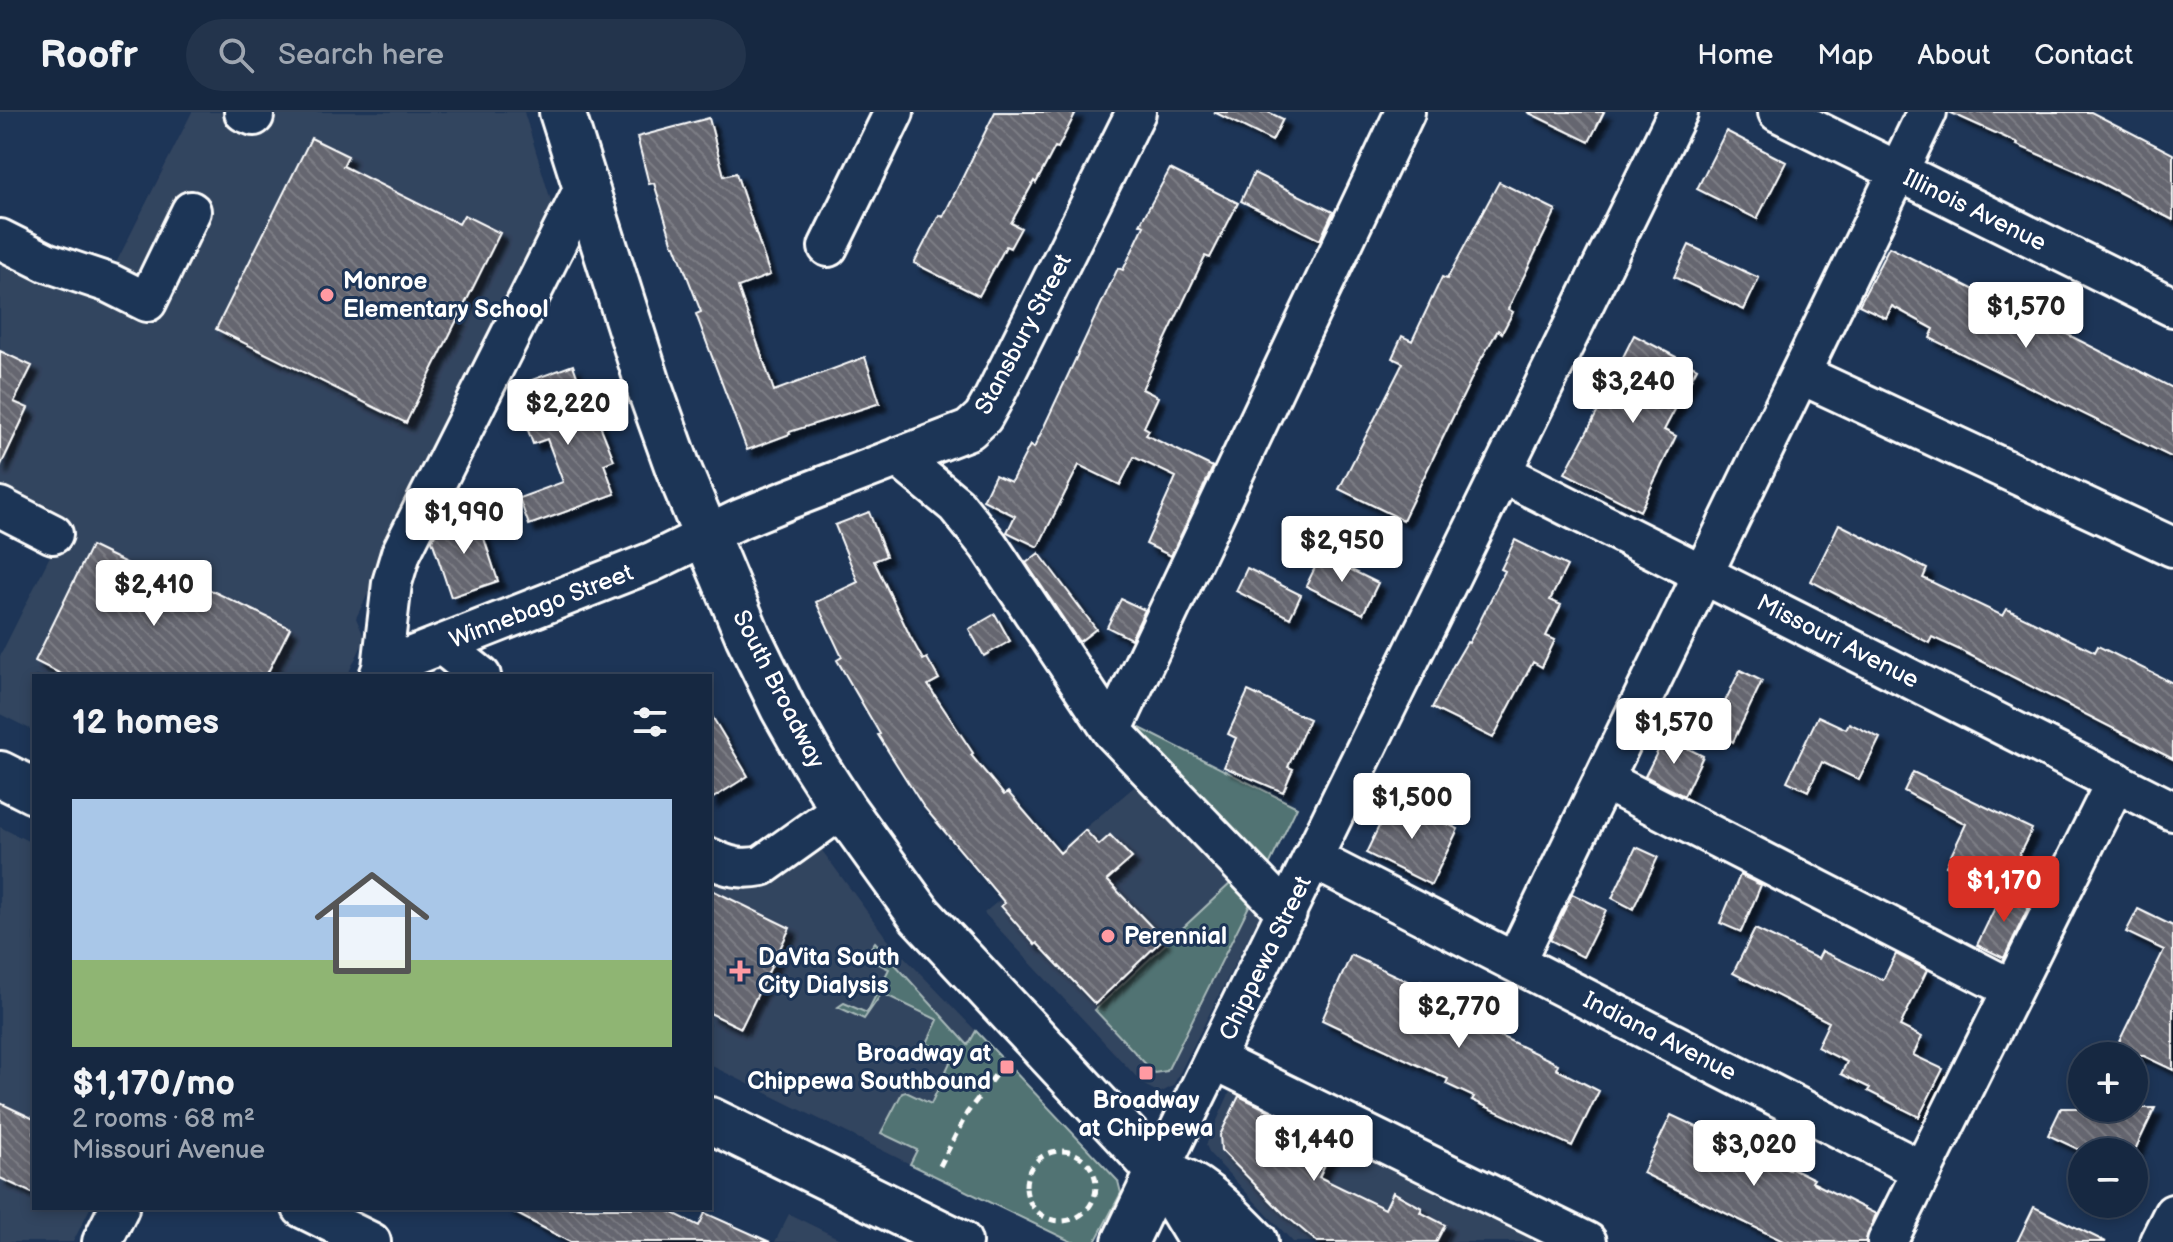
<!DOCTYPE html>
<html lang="en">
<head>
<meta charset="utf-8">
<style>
	:root { --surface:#162841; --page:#23344c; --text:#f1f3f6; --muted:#9ea6b1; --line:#35445a; --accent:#d93025 }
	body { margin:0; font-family:"Balsamiq Sans",sans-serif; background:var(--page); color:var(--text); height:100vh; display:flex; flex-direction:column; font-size:30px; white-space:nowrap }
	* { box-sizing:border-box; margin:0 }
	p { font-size:26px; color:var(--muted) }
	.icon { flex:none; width:44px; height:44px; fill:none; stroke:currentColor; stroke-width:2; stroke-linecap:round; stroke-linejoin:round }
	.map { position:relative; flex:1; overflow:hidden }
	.panel { position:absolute; left:32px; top:562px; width:680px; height:536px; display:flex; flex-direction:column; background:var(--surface); border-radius:0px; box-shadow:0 4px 12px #0003,0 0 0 2px var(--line) }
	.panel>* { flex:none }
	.controls { position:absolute; left:2068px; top:930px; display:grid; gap:16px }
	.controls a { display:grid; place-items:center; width:80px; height:80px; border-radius:50%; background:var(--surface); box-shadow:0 4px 12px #0003,0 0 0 2px var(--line); font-size:40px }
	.price { position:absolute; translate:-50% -68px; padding:0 18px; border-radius:8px; background:#fff; color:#222; font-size:26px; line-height:52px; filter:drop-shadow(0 2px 4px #0008) }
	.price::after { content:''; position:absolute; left:50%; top:48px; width:24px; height:18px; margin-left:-12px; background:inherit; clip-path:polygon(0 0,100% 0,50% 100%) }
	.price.on { background:var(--accent); color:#fff }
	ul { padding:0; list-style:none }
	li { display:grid; align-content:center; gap:16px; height:424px; padding:0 40px }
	li span { display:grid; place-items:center; height:248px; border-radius:0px; color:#555 }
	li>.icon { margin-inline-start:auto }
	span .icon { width:144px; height:144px; fill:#fffc; stroke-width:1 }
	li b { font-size:34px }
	h2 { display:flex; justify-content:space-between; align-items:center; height:96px; padding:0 40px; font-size:34px }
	header { display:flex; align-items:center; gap:48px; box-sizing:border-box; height:112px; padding:0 40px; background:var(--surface); border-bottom:2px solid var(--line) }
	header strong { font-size:38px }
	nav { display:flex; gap:44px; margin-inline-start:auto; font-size:28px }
	.search { width:560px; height:72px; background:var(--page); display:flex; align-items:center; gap:20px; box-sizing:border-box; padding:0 28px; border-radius:44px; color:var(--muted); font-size:30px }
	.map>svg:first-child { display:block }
</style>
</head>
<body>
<header>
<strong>Roofr</strong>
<div class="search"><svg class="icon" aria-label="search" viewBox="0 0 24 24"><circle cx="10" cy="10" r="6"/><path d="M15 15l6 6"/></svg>Search here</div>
<nav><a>Home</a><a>Map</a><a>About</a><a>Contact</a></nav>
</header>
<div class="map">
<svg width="2173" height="1130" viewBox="0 0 2173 1130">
	<defs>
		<pattern id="building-back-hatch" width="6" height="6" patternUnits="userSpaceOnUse" patternTransform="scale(2)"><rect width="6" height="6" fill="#65666f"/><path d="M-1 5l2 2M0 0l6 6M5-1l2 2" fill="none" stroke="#7c7d85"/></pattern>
		<filter id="shadow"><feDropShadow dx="7" dy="7" stdDeviation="2" flood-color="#0009"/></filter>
	</defs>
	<rect width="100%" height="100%" fill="#1d3557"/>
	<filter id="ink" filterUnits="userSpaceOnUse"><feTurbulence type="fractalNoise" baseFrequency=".0125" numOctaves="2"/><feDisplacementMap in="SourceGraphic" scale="16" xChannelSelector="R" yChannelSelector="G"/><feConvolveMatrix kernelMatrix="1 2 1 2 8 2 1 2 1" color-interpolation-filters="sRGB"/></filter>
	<g filter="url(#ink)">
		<!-- built -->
		<path fill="#33445e" d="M192,0h31l43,22 11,-22h247l31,102 -199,404 9,21 -18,37h-313v55l-34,-17v-58l64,-128 -64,-33v-237l108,40 59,12 -59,-31z
			M1140,670l121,130 -88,174 -13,7 -16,-8 -160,-172z
			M801,710l87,118 88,91 -66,133 -200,-99v-184z
			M0,715l34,17v364h56l-17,34h-73z
			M1237,964l330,166h-274l-83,-88 -4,-9z
			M789,1102l57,28h-71z"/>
		<!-- green -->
		<path fill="#517373" stroke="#a8b9b9" stroke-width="2" d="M1126,609l171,86 -34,71z
			M1232,770l19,20 -84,169 -13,2 -59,-63z
			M875,830l93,103 8,-14 142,150 3,12 -26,49h-23l-162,-78 7,-14 -36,-17 21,-40 4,-1 25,12 21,-46 -25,-15 11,-23 -56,-27 -18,26 -26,-12 6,-4 23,10 22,-44 -20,-10 -2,-6z"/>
		<!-- building -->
		<path fill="url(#building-back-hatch)" stroke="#fff" stroke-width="2" filter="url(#shadow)" d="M995,0h81l-18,36 -3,-1 -19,36 -2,-2 -23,42 10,5 -11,20 -4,-2 -27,50 -65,-33 25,-48 4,2z
			M1214,0h54l15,7 -11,22z
			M1527,0h77l-15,30z
			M1949,0h142l82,42v66l-96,-49 -60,-26 1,-2z
			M709,6l15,58 12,-3 34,102 -32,12 36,104 91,-34 15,46 -91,29 1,2 -43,16 -51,-136 5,-2 -26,-67h-2l-19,-62 -5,1 -12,-47z
			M1726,19l60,31 -29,57 -60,-30z
			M311,26l37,18 -5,10 116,58 5,-9 36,18 -94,190 -190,-94z
			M1170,57l68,34 -28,55 -5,-2 -63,133 16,8 -14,30 5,3 -3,5 67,32 -42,89 -25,-12 30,-67 -42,-20 -14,28 -41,-20 -41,82 -31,-15 8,-16 -32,-16 12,-25 16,7 19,-37 4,3 84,-180 5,2 21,-44 -4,-2z
			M1254,61l79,39 -13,28 -79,-39z
			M1499,70l57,28 -48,99 5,3 -11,21 -4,-3 -18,31 -77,159 -64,-31 64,-126 -11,-5 10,-22 10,5 30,-64 5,2z
			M1689,133l70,33 -15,32 -70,-33z
			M1889,135l131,66 3,-5 24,12 -2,3 128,65v70l-243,-120 4,-9 -42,-23 -6,12 -27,-13z
			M1634,223l63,33 -33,62 12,6 -36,75 -75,-38 42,-79 -2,-1z
			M0,239l32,15 -18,36 14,6 -28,59z
			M573,253l12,34 4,-1 25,62 -10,4 11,30 -86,31 -10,-27 44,-16 -16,-43 -14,5 -8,-22 16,-7 -12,-34z
			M869,400l17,44 -12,5 36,75 13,24 4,-2 12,21 -11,6 45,68 -2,2 33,40 4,-3 52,61 25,-23 14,15 11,-10 22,23 -25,22 56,59 -68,65 -58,-61 -2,2 -34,-39 4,-3 -82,-97 -45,-71 2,-1 -43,-74 5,-3 -26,-55 42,-20 -23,-57z
			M476,402l22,67 -47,16 -19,-57 6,-12z
			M1839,412l88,45 -4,9 80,38 4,-7 88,43 3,-6 75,37v76l-213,-109 -28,-13 -3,6 -118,-62z
			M1515,428l52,26 -17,34 11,5 -15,31 9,4 -13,27 -9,-5 -40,76 -61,-30 21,-42 14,-24 2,1 36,-72 -4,-2z
			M91,434l97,47 6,-11 96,46 -24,48h-201l-30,-15z
			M1039,441l57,76 -17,13 -53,-79z
			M1321,443l57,28 -15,31 -57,-28z
			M1247,456l54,27 -11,23 -54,-27z
			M1121,487l24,11 -14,29 -24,-12z
			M995,502l15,27 -26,15 -15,-27z
			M1740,558l22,11 -29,61 -22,-11z
			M1248,579l61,28 -21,48 5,2 -10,23 -59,-25 12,-29 -8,-4z
			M710,601l38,63 -38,24z
			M1818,604l28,13 3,-6 31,15 -21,42 -37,-18 -14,29 -21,-10z
			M1665,625l38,19 -19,40 -39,-20z
			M1913,660l119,57 -32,64 -54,-27 20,-42 -62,-33z
			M1393,685l65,32 -27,56 -65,-32z
			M1636,735l22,10 -25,52 -21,-11z
			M1740,763l21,10 -20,47 -21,-9z
			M710,777l80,39 -49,100 -31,-15z
			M2003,779l27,13 -26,54 -27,-13z
			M1572,782l34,16 -23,47 -33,-17z
			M2138,797l35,17v144l-29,-14h-32l52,-106 -38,-18z
			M1755,817l63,30 4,-8 61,29 13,-26 31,16 -27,56 22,11 -9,18 30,14 -24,48 -51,-26 2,-3 -29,-14 6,-12 -30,-15 12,-25 -96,-49z
			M1351,843l67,31 3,-5 34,16 -7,14 110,53 -2,5 43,22 -27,55 -100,-46 2,-3 -28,-13 2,-5 -126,-59z
			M1239,984l96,47 -16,34 66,32 8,-17 29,16 -2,4 25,13 -9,17h-119l-33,-28 -63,-64 -1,-15z
			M0,991l34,16v75l-34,-16z
			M2061,996h94l-21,44h-50l-36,-17z
			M1671,1003l118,55 1,-3 24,12 -2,3 64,32 -11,28h-80l-142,-69z
			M2034,1095l72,35h-89z
			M506,1096h157l36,18 6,-13 65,29h-200z"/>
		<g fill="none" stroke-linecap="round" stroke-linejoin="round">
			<defs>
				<path id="minor" d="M244,0l10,4
					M1778,0l395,195
					M0,127l46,23 63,21 38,19 44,-91
					M828,135l66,-135
					M1800,262l373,173
					M898,345l58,48 33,41 123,185 175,182
					M1502,361l671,338
					M0,395l53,27
					M442,533l39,31
					M382,556l10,-85 9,-30 185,-369
					M379,564l3,-8 270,-106 88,-43 47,-19 182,-70 14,-13 9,-16 144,-289
					M1112,619l293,-619
					M1604,668l408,209
					M710,746c18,9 32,12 52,8l81,-58
					M1313,747l608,311
					M1515,850l412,-850
					M1215,948l372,182
					M1159,1059l519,-1059
					M302,1096l69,34
					M102,1130l17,-34
					M1887,1130l229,-461
					M2159,1130l14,-28"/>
				<path id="major" d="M562,0l87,275 29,81 70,168 35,72 31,55 29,45 77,107 239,256 43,71
					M0,662l34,17
					M710,1008l249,122
					M1162,1060c40,13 64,41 93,70
					M1125,1130l34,-71"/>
			</defs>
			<!-- minor casing -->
			<use href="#minor" stroke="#fff" stroke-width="44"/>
			<!-- major casing -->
			<use href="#major" stroke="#fff" stroke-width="50"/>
			<!-- path -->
			<path stroke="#fff" stroke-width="5" stroke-dasharray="8 6" stroke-linecap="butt" d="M1026 1074a35 35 0 1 1 70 0a35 35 0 1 1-70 0Z
				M940,1054l27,-53 32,-43"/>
			<!-- minor -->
			<use href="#minor" stroke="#1d3557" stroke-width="38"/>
			<!-- major -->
			<use href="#major" stroke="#1d3557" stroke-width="44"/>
		</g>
	</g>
	<!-- markers -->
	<g fill="#ff9aa2" stroke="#1d3557" stroke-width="3">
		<circle cx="327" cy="183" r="8"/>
		<circle cx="1108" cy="824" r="8"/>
		<path d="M736 847h8v8h8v8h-8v8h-8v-8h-8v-8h8z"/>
		<rect x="999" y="947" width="16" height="16" rx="4"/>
		<rect x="1138" y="953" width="16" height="16" rx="4"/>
	</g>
	<g text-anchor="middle" stroke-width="6" stroke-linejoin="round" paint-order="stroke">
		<!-- street labels -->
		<g font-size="24" fill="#fff" stroke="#1d3557">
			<text transform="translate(1975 98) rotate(26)" y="8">Illinois Avenue</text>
			<text transform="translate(1023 222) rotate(-62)" y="8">Stansbury Street</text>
			<text transform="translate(541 494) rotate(-21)" y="8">Winnebago Street</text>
			<text transform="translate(1838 529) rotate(27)" y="8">Missouri Avenue</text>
			<text transform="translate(779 577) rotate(63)" y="8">South Broadway</text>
			<text transform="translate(1265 846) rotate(-64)" y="8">Chippewa Street</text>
			<text transform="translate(1660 924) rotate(27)" y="8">Indiana Avenue</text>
		</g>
		<!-- poi labels -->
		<g font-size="24" font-weight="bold" fill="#fff" stroke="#1d3557" text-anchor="start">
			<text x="343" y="177">Monroe<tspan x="343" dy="28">Elementary School</tspan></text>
			<text x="1124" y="832">Perennial</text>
			<text x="758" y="853">DaVita South<tspan x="758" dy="28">City Dialysis</tspan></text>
			<text x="991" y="949" text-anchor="end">Broadway at<tspan x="991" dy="28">Chippewa Southbound</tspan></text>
			<text x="1146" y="996" text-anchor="middle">Broadway<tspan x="1146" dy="28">at Chippewa</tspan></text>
		</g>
	</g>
</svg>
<div class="controls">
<a>+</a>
<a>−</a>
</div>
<b class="price" style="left:2026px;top:238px">$1,570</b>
<b class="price" style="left:1633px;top:313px">$3,240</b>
<b class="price" style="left:568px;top:335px">$2,220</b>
<b class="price" style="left:464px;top:444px">$1,990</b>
<b class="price" style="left:1342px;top:472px">$2,950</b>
<b class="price" style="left:154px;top:516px">$2,410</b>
<b class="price" style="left:1674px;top:654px">$1,570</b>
<b class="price" style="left:1412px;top:729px">$1,500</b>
<b class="price on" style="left:2004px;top:812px">$1,170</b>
<b class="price" style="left:1459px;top:938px">$2,770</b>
<b class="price" style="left:1314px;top:1071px">$1,440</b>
<b class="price" style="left:1754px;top:1076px">$3,020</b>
<section class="panel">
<h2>12 homes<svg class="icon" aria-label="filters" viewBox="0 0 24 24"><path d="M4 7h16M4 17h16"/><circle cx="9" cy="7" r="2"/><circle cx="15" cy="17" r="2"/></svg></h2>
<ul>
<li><span style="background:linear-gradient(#a9c7e8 65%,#8fb573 0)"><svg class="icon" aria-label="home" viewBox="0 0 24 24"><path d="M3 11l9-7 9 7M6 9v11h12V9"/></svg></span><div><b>$1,170/mo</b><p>2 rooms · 68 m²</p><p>Missouri Avenue</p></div></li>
</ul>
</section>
</div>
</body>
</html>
